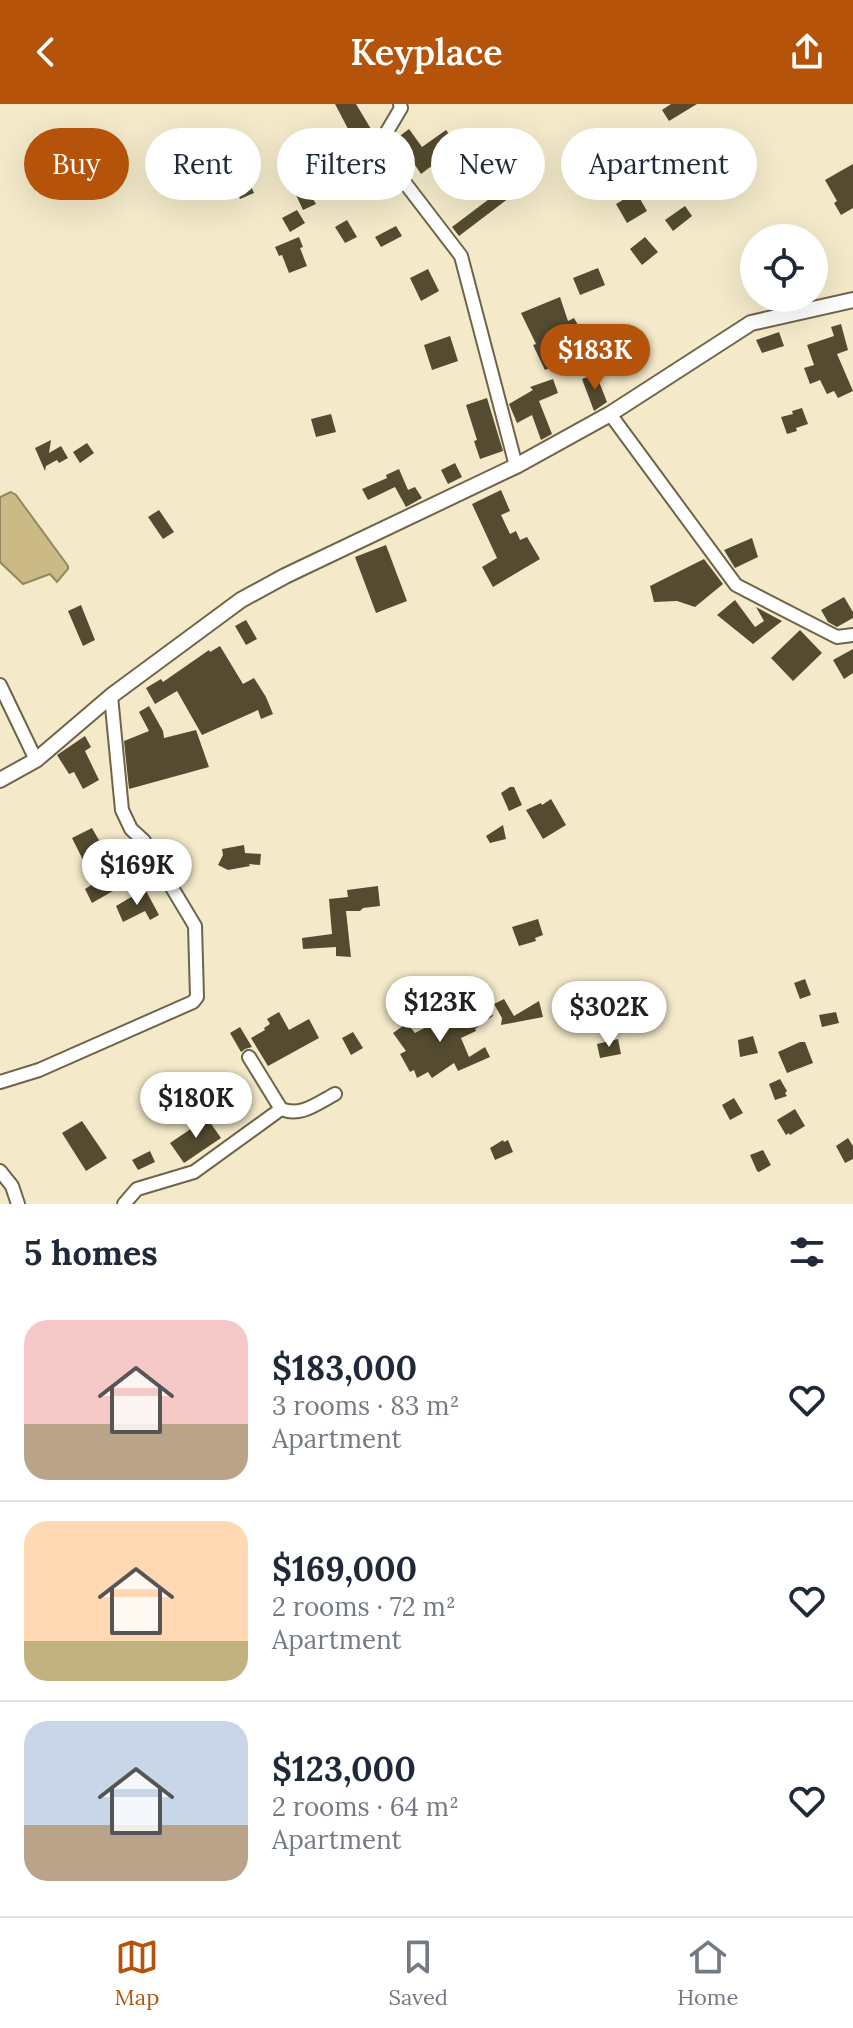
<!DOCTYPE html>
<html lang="en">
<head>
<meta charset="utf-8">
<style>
	:root { --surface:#fff; --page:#f2f2f3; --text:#1f2937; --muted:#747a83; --line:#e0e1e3; --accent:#b45309 }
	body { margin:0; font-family:Lora,serif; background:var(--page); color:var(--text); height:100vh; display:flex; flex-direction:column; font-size:30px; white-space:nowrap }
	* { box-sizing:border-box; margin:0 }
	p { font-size:26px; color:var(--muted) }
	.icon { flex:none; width:44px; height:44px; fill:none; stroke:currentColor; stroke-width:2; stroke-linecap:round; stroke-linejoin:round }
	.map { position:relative; height:1100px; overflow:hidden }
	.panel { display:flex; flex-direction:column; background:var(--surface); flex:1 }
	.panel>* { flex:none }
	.hud { position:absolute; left:24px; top:24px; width:806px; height:72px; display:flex; gap:16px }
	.fabs { position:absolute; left:740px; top:120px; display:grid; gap:16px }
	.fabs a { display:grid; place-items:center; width:88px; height:88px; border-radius:50%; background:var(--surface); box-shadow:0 8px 32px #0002; font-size:40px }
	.price { position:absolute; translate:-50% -68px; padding:0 18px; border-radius:28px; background:#fff; color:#222; font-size:26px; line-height:52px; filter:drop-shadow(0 2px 4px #0008) }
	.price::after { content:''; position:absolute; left:50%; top:48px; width:24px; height:18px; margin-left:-12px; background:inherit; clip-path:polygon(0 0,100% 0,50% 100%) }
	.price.on { background:var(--accent); color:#fff }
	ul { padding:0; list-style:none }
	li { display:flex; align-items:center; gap:24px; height:200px; padding:0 24px }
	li+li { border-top:2px solid var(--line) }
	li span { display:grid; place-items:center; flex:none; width:224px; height:160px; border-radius:24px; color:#555 }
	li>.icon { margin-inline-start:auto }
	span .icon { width:96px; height:96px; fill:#fffc; stroke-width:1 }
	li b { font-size:34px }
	h2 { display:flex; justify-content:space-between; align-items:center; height:96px; padding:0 24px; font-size:34px }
	.pill { padding:0 28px; border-radius:36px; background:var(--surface); box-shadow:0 8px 32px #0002; font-size:28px; line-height:72px }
	.pill.on { background:var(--accent); color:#fff }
	header { display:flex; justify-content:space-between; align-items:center; height:104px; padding:0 24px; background:var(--accent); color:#fff; font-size:36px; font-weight:600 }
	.tabs { display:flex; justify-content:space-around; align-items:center; height:112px; border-top:2px solid var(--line); background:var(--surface); font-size:22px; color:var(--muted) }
	.tabs a { display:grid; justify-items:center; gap:4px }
	.tabs .on { color:var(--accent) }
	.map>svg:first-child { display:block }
</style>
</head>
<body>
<header><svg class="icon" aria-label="back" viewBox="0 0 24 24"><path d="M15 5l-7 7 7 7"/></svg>Keyplace<svg class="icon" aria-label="share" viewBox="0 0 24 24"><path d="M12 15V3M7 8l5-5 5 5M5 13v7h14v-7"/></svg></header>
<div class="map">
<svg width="853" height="1100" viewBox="0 0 853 1100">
	<rect width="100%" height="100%" fill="#f4eaca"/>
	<!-- water -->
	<path fill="#cbba86" stroke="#94875f" stroke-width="2" d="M11,388l5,3 52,71v3l-11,13 -7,-8 -27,10 -23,-22v-65z"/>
	<!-- building -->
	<path fill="#544b30" d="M335,0h21l18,30 -17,12z
		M671,0h26l-28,17 -7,-11z
		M409,25l13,18 24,-17 12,16 -37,28 -24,-36z
		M322,27l6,10 -15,9 -7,-10z
		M853,60v44l-12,7 -7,-12 3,-2 -12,-21z
		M529,65l5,10 -75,57 -7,-9z
		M245,69l9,20 -14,6 -9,-20z
		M307,85l9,15 -13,6 -7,-15z
		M636,88l11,19 -20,12 -11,-19z
		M685,102l7,10 -19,15 -8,-11z
		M297,106l8,13 -15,9 -8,-14z
		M347,116l10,17 -12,6 -10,-16z
		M396,122l6,10 -21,11 -6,-10z
		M299,133l4,10 -3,1 7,18 -18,7 -7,-18 -3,1 -4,-9z
		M645,133l13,15 -16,13 -12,-16z
		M598,164l7,17 -25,10 -7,-17z
		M428,165l11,22 -18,10 -11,-23z
		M560,193l8,24 6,-3 8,14 -20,11 6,10 -11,7 1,4 -13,6 -12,-25 3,-1 -15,-31z
		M841,220l7,26 -11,4 16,37 -15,7 -4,-7 -7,3 -7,-14 -10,4 -6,-16 10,-3 -7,-20 27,-9 -3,-9z
		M779,228l5,14 -22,7 -6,-13z
		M450,232l8,25 -26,9 -8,-25z
		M596,270l11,28 -13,9 -12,-32z
		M553,275l5,14 -19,8 13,33 -11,6 -9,-25 -15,8 -8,-19 24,-14 -3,-3z
		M487,294l16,53 -23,8 -6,-18 3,-1 -11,-35z
		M802,304l6,16 -12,4 1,3 -10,3 -6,-17 12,-3 -1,-3z
		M331,310l5,18 -20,5 -5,-18z
		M51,336l-2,13 12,-7 7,12 -9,5 -2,-3 -11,6 -1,5 -10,-23z
		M87,339l7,10 -14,10 -7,-11z
		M455,359l7,14 -14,7 -7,-14z
		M399,365l9,21 7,-3 7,11 -16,9 -11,-20 -27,13 -6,-11 25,-11 -1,-3z
		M501,386l9,21 -9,4 9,19 6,-3 4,9 7,-3 13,22 -47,28 -11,-20 15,-9 -25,-54z
		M159,406l15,22 -11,7 -15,-22z
		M752,434l6,19 -23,11 -11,-18z
		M386,441l21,56 -31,12 -21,-56z
		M704,455l19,25 -28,23 -18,-6 -23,1 -4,-16z
		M844,493l9,15v6l-16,9 -9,-5 -7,-12z
		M735,496l20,27 9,-6 -8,-14 26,14 -29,23 -36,-29z
		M81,501l14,35 -12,6 -15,-35z
		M246,516l11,19 -11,6 -11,-19z
		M800,526l22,23 -29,28 -22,-23z
		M220,542l23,38 11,-6 12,19 7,17 -12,5 -3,-9 -56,25 -25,-44 -22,13 -9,-16 15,-9 2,3 46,-32 1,2z
		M853,545v24l-9,6 -11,-19z
		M149,602l14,25 1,7 32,-8 13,37 -80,22 -5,-48 25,-10 -10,-19z
		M85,632l6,11 -6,4 14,29 -16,9 -9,-17 -5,2 -12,-19z
		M510,683h4l8,18 -13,6 -8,-18z
		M551,695l15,26 -23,14 -17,-29 15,-7 1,2z
		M503,721l3,14 -16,4 -4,-7z
		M92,724l12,21 -21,11 -11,-22z
		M244,741l1,8 16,1 -1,11 -11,-1 1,2 -22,4 -10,-5 5,-10 -1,-6z
		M104,773l9,14 -21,12 -7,-14z
		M378,782l2,20 -17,2 -3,3h-14l5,46 -15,-1v-9l-33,2 -1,-11 30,-4 -3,-35 19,-2 -1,-7z
		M145,785l14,26 -9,5 -5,-9 -22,11 -7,-16z
		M538,815l5,16 -8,3 1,3 -17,5 -7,-19z
		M805,875l6,16 -11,4 -6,-16z
		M504,895l10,17 25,-15 4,16 -42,8 1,-7 -8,-14z
		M446,896l14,23 34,-8 -19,14 1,2 -15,7 8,19 16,-10 5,10 -32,14 -4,-8 -22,15 -4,-6 -11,6 -3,-8 -4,2 -10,-18 6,-3 -13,-18 14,-10 8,10 28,-15 -7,-11z
		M279,908l10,18 20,-11 10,19 -51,28 -17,-28 14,-8 -1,-2 6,-4 -3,-5z
		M836,908l3,11 -17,4 -3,-12z
		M240,923l12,20 -7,2 -4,3 -11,-19z
		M353,928l10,16 -12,7 -9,-17z
		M753,932l5,17 -18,4 -2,-17z
		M618,935l3,15 -21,4 -3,-14z
		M800,938h5l8,21 -26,10 -9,-21z
		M780,975l7,12 -2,2 2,3 -12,4 -6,-16z
		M734,994l9,15 -13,7 -8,-15z
		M795,1005l10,17 -15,9 -1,-2 -3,2 -9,-15z
		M207,1014l14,20 -37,25 -14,-20z
		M82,1017l25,37 -21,13 -24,-38z
		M848,1034l5,8v13l-8,4 -9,-17z
		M503,1036l1,2 4,-2 5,12 -18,8 -5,-12z
		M763,1046l8,15 -12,7 -2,-1 -7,-16z
		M150,1047l5,11 -17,8 -6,-10z"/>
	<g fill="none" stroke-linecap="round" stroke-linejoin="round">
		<defs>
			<path id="minor" d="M400,0l1,4 -22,37v4l82,107 55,210
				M610,310l126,171 101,52 16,-2
				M0,581l36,75
				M249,953l32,52c20,8 35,-5 54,-15
				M0,978l39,-12 154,-68 4,-5 -2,-71 -51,-85 -13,-12 -9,-19 -11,-114
				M0,1067l12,15 6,18
				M124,1100l13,-15 57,-17 87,-63"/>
			<path id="tertiary" d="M0,676l36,-20 75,-64 130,-96 44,-24 231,-110 94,-52 141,-91 102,-23"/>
		</defs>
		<!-- minor casing -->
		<use href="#minor" stroke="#6e6549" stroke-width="16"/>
		<!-- tertiary casing -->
		<use href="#tertiary" stroke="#6e6549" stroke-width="18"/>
		<!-- minor -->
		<use href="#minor" stroke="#fff" stroke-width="12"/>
		<!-- tertiary -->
		<use href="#tertiary" stroke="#fff" stroke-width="14"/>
	</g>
</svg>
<div class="fabs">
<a><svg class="icon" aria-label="locate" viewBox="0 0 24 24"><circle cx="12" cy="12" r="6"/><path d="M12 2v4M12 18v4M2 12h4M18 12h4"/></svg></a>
</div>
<b class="price on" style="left:595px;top:288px">$183K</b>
<b class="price" style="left:137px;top:803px">$169K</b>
<b class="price" style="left:440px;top:940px">$123K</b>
<b class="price" style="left:609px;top:945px">$302K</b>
<b class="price" style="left:196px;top:1036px">$180K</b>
<div class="hud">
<a class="pill on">Buy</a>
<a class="pill">Rent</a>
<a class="pill">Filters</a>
<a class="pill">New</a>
<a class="pill">Apartment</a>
</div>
</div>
<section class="panel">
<h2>5 homes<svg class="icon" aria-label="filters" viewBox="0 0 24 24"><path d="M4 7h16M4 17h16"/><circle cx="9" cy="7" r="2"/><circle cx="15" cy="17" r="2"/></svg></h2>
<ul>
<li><span style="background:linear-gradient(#f6c9c9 65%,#b9a48a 0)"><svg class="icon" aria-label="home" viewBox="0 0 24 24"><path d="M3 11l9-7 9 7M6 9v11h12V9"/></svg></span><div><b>$183,000</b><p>3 rooms · 83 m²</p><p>Apartment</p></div><svg class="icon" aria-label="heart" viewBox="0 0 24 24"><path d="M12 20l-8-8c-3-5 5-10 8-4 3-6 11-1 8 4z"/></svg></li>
<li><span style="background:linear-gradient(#ffd9b3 75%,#c2b280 0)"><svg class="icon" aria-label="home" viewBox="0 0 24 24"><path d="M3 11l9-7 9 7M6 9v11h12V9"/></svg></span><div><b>$169,000</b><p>2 rooms · 72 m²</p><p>Apartment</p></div><svg class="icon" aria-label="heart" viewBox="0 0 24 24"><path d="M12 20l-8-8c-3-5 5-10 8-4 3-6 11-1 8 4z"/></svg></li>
<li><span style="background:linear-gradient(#c9d6e8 65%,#b9a48a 0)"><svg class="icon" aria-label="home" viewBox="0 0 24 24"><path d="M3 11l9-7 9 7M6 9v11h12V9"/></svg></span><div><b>$123,000</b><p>2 rooms · 64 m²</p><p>Apartment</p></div><svg class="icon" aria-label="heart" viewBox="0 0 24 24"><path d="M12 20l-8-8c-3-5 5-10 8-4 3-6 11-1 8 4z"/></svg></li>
</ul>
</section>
<nav class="tabs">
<a class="on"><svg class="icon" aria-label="map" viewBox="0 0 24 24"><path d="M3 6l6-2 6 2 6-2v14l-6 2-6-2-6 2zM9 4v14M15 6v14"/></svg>Map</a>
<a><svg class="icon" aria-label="saved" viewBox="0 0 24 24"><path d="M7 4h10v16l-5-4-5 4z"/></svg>Saved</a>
<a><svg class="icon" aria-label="home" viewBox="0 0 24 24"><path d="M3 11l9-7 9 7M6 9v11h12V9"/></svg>Home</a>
</nav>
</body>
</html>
